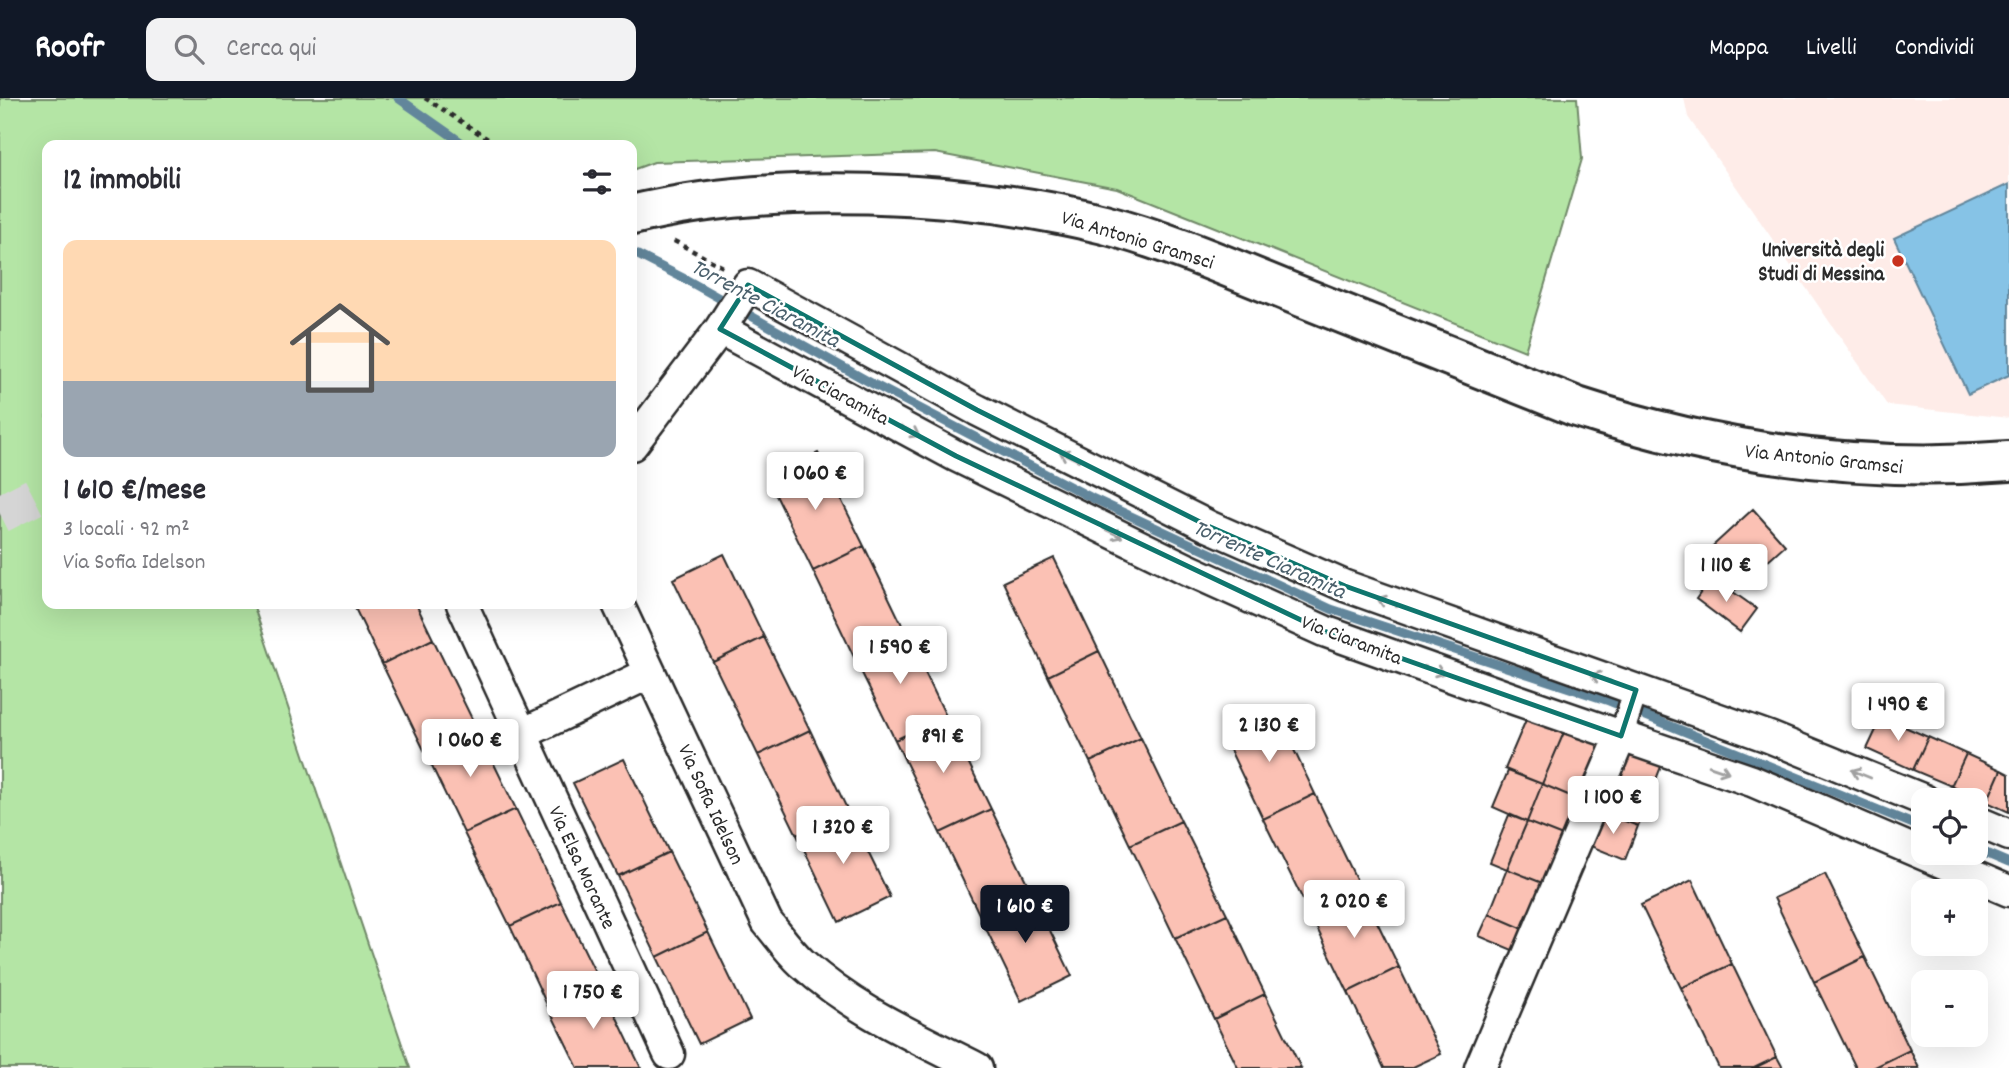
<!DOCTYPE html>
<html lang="it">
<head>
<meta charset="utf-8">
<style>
	:root { --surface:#fff; --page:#f2f2f3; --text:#2b2b33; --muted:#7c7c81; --accent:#111827 }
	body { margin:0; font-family:Dekko,sans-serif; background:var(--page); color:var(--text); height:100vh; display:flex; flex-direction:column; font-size:26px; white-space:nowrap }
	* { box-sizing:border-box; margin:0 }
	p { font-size:23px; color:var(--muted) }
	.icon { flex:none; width:38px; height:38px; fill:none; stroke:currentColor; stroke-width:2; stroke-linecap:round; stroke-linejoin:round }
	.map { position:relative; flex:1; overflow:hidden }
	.side { position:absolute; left:42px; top:42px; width:595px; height:469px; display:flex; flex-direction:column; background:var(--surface); border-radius:14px; box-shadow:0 7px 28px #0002 }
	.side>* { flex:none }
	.buttons { position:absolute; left:1911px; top:690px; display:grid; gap:14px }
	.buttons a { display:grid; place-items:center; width:77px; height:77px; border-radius:14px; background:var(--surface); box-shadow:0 7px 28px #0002; font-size:35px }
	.price { position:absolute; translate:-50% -60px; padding:0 16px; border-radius:7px; background:#fff; color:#222; font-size:23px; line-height:46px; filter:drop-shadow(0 2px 4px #0008) }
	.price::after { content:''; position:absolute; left:50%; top:42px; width:21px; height:16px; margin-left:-10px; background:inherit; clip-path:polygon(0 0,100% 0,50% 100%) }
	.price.selected { background:var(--accent); color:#fff }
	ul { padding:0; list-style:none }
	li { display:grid; align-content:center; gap:14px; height:371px; padding:0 21px }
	li span { display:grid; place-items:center; height:217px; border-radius:14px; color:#555 }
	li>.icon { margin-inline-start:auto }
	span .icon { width:126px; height:126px; fill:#fffc; stroke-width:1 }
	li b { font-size:30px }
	h2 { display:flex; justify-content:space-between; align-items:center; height:84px; padding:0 21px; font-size:30px }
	header { display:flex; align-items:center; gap:42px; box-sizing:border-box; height:98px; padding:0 35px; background:var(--accent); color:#fff }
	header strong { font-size:33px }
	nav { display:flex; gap:38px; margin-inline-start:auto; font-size:24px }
	.search { width:490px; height:63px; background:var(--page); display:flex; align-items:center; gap:18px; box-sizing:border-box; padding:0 24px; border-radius:14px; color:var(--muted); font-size:26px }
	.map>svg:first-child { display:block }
</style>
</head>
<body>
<header>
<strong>Roofr</strong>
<div class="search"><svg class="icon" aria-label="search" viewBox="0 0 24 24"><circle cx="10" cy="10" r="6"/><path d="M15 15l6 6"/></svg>Cerca qui</div>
<nav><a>Mappa</a><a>Livelli</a><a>Condividi</a></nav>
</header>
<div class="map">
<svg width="2009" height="970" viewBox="0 0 2009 970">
	<rect width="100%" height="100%" fill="#fff"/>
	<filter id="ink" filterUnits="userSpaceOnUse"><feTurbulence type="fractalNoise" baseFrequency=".0143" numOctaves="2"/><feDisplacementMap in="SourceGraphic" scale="14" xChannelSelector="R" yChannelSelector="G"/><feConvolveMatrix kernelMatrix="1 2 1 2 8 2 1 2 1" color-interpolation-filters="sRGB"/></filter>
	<g filter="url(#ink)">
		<!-- built -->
		<path fill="#feece8" d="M1684,0h325v320l-122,-13 -199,-288z"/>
		<!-- green -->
		<path fill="#b4e5a5" stroke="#708868" stroke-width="2" d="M0,0h1577l5,61 -57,192 -408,-163 -182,-35 -281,9 -22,8v-25h-585v459h206l157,464h-410z"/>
		<!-- water -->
		<path fill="#86c3e6" stroke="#62869b" stroke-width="2" d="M2009,86v191l-41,19 -74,-156z"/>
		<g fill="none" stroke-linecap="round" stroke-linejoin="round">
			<!-- stream -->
			<path stroke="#62869b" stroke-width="9" d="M398,0l67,47
				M632,154l53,27 188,105 219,114 239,111 278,92 314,127
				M1976,751l33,14"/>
		</g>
		<!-- building -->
		<path fill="#fbc1b4" stroke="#2b2b2b" stroke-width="2" d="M818,355l46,93 -51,25 -46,-94z
			M1753,411l32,36 -50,45 -31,-36z
			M864,448l42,87 -52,24 -41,-86z
			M724,456l40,83 -51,25 -40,-83z
			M1054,460l45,93 -51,25 -45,-94z
			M1712,479l45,32 -17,23 -44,-33z
			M353,506h63l17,35 -51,25z
			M906,535l40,83 -51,24 -41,-83z
			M764,539l46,93 -52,25 -45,-93z
			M433,541l42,86 -51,25 -42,-86z
			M1099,553l42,87 -51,24 -42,-86z
			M1275,612l40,84 -52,25 -40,-84z
			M1528,617l37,15 -23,54 -37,-15z
			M946,618l45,93 -51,24 -45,-93z
			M1882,619l46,20 -15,33 -46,-21z
			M475,627l41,84 -52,24 -40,-83z
			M810,632l38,81 -51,24 -39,-80z
			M1565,632l37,15 -22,55 -38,-16z
			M1928,639l38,17 -15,32 -38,-16z
			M1141,640l40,83 -51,24 -40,-83z
			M1625,651l37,15 -24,62 -37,-14z
			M1966,656l35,16 -14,32 -36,-16z
			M624,661l45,93 -51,24 -45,-93z
			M2001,672l8,4v38l-22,-10z
			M1508,673l34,13 -15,38 -34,-15z
			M1542,686l38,16 -15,37 -38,-15z
			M1315,696l45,93 -51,25 -46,-93z
			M516,711l45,93 -51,24 -46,-93z
			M991,711l39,80 -51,25 -39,-81z
			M848,713l42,86 -51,25 -42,-87z
			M1601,714l37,14 -13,34 -37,-15z
			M1509,717l18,7 -20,47 -17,-7z
			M1181,723l46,93 -52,24 -45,-93z
			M1527,724l38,15 -20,47 -38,-15z
			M669,754l39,80 -51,25 -39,-81z
			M1507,771l38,15 -19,46 -37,-16z
			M1825,776l40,83 -51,25 -40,-84z
			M1692,782l40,84 -51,24 -40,-83z
			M1360,789l39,80 -51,25 -39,-80z
			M1030,791l42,87 -51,25 -42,-87z
			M561,804l39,80 -52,25 -38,-81z
			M1227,816l38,80 -51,25 -39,-81z
			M1489,816l37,16 -9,22 -38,-16z
			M708,834l42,87 -51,25 -42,-87z
			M1865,859l45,93 -37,18h-17l-42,-86z
			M1732,866l45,93 -23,11h-35l-38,-80z
			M1399,869l42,87 -30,14h-27l-36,-76z
			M600,884l41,86h-63l-30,-61z
			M1265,896l36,74h-63l-24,-49z
			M1910,952l9,18h-46z
			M1777,959l6,11h-29z"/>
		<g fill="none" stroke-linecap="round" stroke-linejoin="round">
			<!-- secondary-tunnel -->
			<path stroke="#d5d5d5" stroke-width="38" stroke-dasharray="38 19" stroke-linecap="butt" d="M0,416l47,-24"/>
			<defs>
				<path id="pedestrian" d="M1621,638l15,-46"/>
				<path id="minor" d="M720,231l236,127 231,113 137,62 193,69 235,81 257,110
					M632,347l88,-116 28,-44 229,125 231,116 137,60 424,151 155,63
					M462,506l207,450
					M618,506l149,318c11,13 22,29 35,41 51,47 114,74 175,105
					M522,636l128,-61
					M1976,723l33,14
					M1480,970l141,-332"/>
				<path id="secondary" d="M632,117c140,-34 332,-26 472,9 68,18 133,47 198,73 92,37 184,73 275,110 141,46 284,66 432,54"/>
			</defs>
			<!-- pedestrian casing -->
			<use href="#pedestrian" stroke="#2b2b2b" stroke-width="28"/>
			<!-- minor casing -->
			<use href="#minor" stroke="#2b2b2b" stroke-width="35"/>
			<!-- secondary casing -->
			<use href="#secondary" stroke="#2b2b2b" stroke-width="44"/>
			<!-- path -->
			<path stroke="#2b2b2b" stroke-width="4.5" stroke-dasharray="5 5" stroke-linecap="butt" d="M425,0l72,47
				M674,143l51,27"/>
			<!-- pedestrian -->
			<use href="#pedestrian" stroke="#fff" stroke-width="23"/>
			<!-- minor -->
			<use href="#minor" stroke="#fff" stroke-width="30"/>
			<!-- secondary -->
			<use href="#secondary" stroke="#fff" stroke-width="38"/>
		</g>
		<!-- one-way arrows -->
		<defs><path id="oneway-shaft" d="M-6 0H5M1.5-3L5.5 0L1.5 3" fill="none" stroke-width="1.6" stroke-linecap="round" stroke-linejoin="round" transform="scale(1.75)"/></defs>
		<g stroke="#a0a0a0">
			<use href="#oneway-shaft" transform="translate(910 333) rotate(28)"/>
			<use href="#oneway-shaft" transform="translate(1069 358) rotate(-154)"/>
			<use href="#oneway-shaft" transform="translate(1113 435) rotate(26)"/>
			<use href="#oneway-shaft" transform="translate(1387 504) rotate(-160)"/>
			<use href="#oneway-shaft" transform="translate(1434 572) rotate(20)"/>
			<use href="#oneway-shaft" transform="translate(1601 580) rotate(-161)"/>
			<use href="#oneway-shaft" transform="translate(1719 671) rotate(19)"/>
			<use href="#oneway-shaft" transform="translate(1861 676) rotate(-158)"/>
		</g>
	</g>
	<!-- marked area -->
	<path fill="none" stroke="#0f766e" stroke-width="5" stroke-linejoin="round" d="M748,187l229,125 231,116 137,60 291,104 -15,46 -297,-105 -368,-175 -236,-127z"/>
	<!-- markers -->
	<circle fill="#c8321e" stroke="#fff" stroke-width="2.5" cx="1898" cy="163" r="7"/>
	<g text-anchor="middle" stroke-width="5" stroke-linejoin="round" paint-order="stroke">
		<!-- street labels -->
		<g font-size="21" fill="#2b2b2b" stroke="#fff">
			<text transform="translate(1138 141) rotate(17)" y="7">Via Antonio Gramsci</text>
			<text transform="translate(841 296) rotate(28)" y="7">Via Ciaramita</text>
			<text transform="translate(1824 360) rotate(6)" y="7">Via Antonio Gramsci</text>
			<text transform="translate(1352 541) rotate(21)" y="7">Via Ciaramita</text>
			<text transform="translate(712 706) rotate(65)" y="7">Via Sofia Idelson</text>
			<text transform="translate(583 769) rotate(65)" y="7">Via Elsa Morante</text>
		</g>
		<!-- poi labels -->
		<g font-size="21" font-weight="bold" fill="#2b2b2b" stroke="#fff" text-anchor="end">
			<text x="1884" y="158">Università degli<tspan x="1884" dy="24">Studi di Messina</tspan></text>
		</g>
		<!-- water labels -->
		<g font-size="23" font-style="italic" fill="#4b606c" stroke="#fff">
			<text transform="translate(766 204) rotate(28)" y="8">Torrente Ciaramita</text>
			<text transform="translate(1270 460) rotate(24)" y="8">Torrente Ciaramita</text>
		</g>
	</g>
</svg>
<div class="buttons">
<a><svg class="icon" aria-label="locate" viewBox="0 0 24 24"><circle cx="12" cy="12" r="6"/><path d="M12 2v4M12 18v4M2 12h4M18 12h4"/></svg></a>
<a>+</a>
<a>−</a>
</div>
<b class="price" style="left:815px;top:414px">1 060 €</b>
<b class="price" style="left:1726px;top:506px">1 110 €</b>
<b class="price" style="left:900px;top:588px">1 590 €</b>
<b class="price" style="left:1898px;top:645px">1 490 €</b>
<b class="price" style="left:1269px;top:666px">2 130 €</b>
<b class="price" style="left:943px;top:677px">891 €</b>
<b class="price" style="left:470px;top:681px">1 060 €</b>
<b class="price" style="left:1613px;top:738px">1 100 €</b>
<b class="price" style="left:843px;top:768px">1 320 €</b>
<b class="price" style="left:1354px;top:842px">2 020 €</b>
<b class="price selected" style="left:1025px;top:847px">1 610 €</b>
<b class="price" style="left:593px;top:933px">1 750 €</b>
<section class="side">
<h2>12 immobili<svg class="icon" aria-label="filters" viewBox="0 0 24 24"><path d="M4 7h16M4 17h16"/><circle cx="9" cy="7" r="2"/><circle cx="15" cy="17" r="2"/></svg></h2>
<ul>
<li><span style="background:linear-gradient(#ffd9b3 65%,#9aa5b1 0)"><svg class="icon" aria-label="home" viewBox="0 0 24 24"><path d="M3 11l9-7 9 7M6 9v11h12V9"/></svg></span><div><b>1 610 €/mese</b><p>3 locali · 92 m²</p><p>Via Sofia Idelson</p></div></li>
</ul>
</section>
</div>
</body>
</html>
